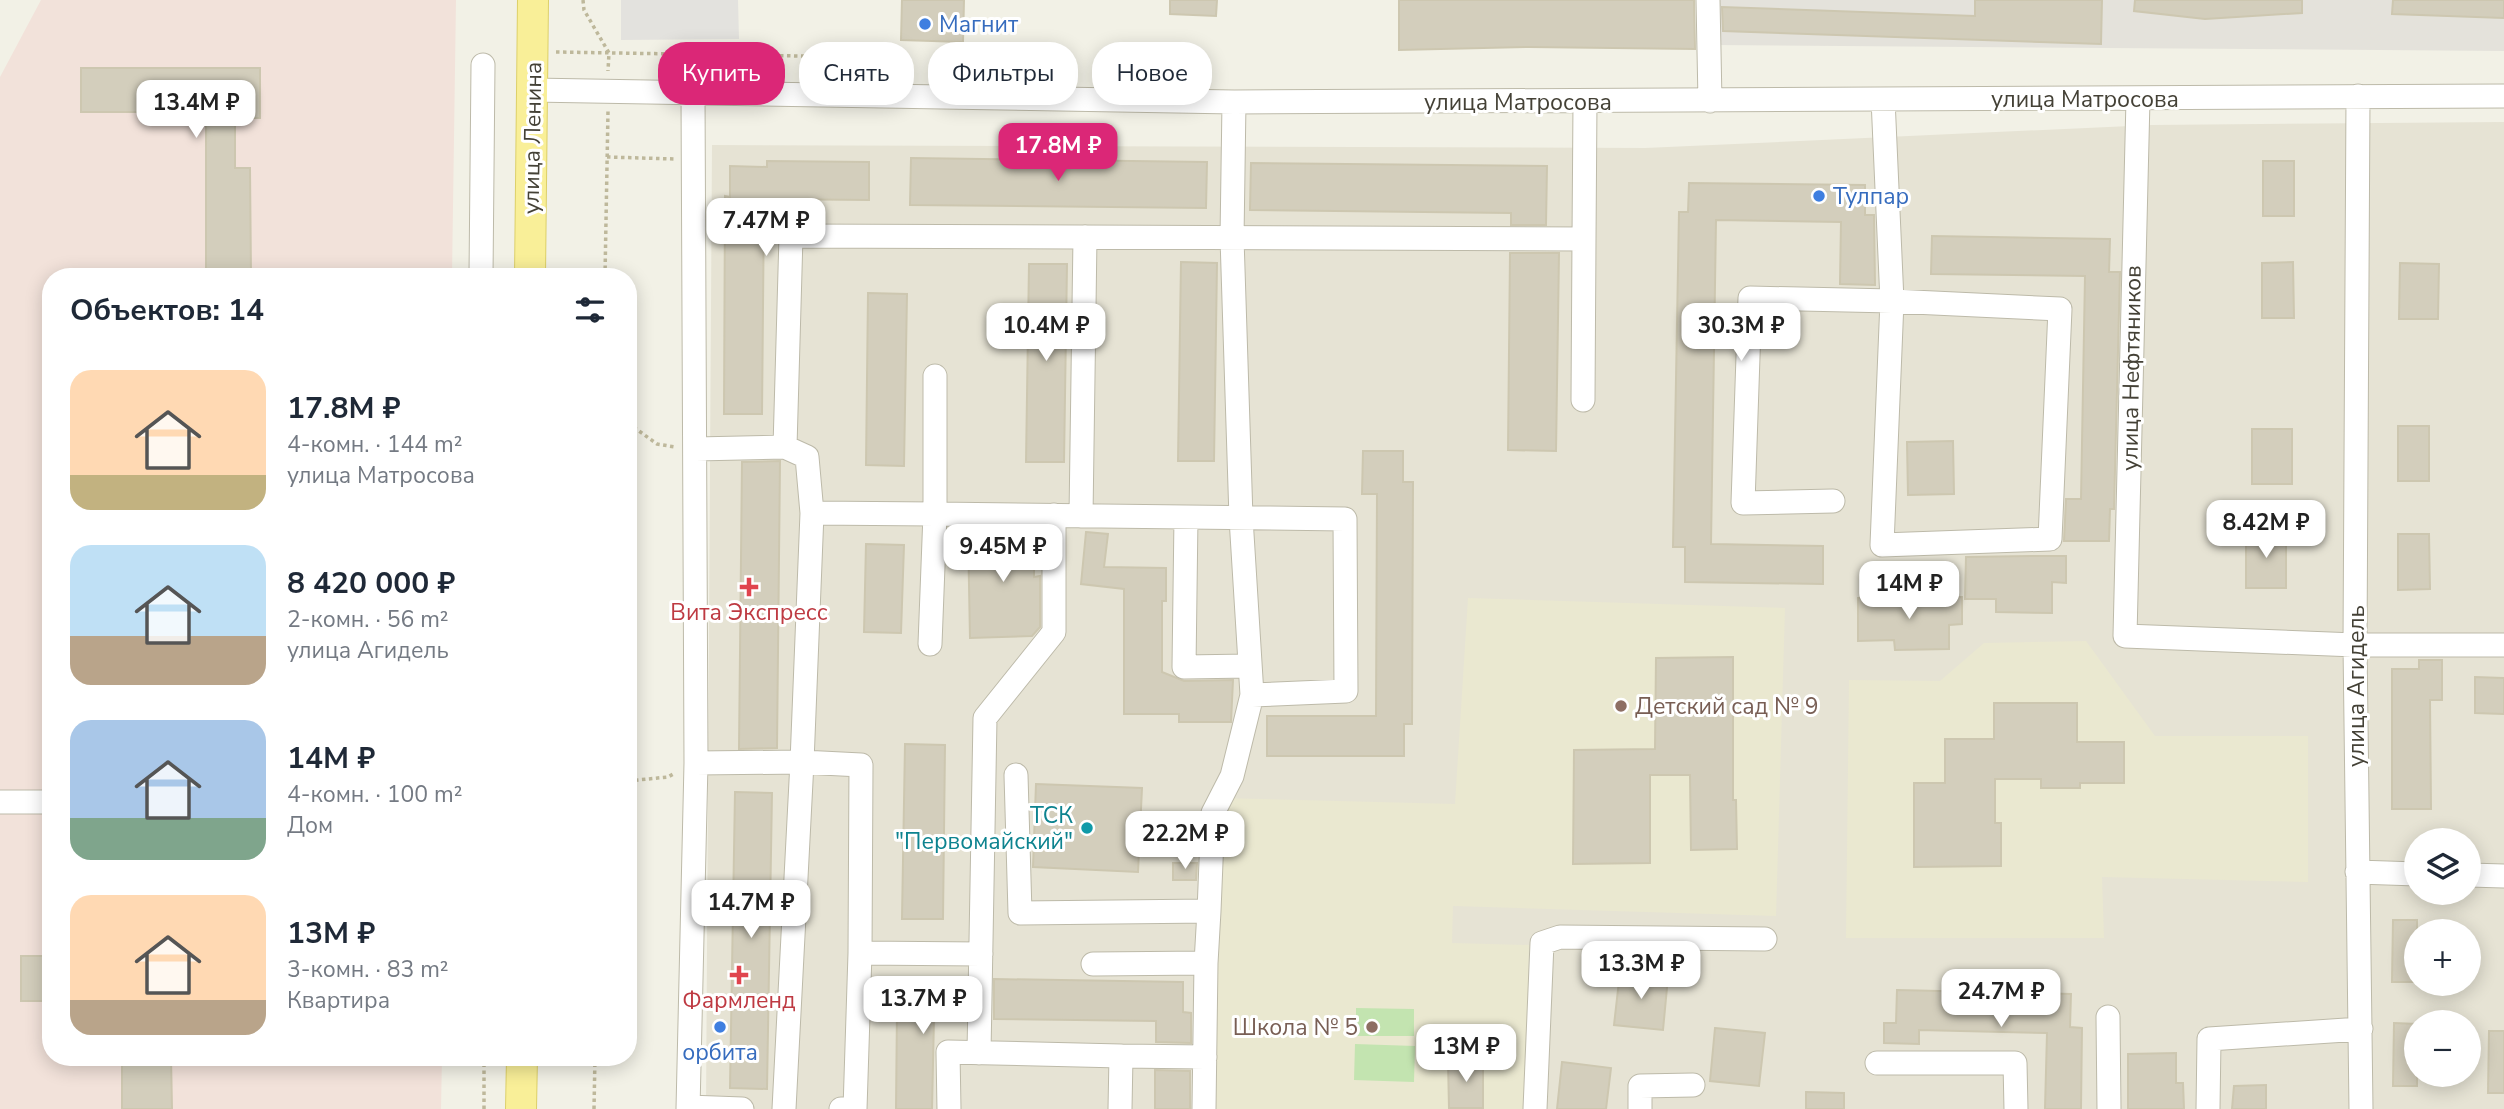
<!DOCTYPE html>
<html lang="ru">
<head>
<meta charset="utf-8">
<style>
	:root { --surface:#fff; --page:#f2f2f3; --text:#1f2937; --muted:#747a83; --accent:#db2777 }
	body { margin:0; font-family:"Nunito Sans",sans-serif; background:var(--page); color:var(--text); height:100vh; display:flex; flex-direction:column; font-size:26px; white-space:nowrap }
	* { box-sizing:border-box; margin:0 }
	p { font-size:23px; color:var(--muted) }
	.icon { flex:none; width:38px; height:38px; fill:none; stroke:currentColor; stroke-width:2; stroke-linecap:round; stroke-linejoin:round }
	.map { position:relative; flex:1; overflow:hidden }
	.panel { position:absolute; left:42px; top:268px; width:595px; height:798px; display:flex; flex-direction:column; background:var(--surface); border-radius:28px; box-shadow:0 4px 18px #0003 }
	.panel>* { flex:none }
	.hud { position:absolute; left:658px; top:42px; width:665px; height:63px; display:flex; gap:14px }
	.buttons { position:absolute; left:2404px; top:828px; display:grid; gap:14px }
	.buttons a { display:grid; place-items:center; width:77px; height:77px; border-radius:50%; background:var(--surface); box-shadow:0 4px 18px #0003; font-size:35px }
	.price { position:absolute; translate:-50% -60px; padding:0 16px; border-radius:14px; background:#fff; color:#222; font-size:23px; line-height:46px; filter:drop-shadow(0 2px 4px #0008) }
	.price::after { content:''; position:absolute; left:50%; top:42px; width:21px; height:16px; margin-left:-10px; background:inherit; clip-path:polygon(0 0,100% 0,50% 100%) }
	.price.current { background:var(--accent); color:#fff }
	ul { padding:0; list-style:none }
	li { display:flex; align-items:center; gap:21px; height:175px; padding:0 28px }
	li span { display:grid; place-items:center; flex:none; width:196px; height:140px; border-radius:21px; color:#555 }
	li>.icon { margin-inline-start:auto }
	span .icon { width:84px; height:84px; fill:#fffc; stroke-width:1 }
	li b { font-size:30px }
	h2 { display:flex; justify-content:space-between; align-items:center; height:84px; padding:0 28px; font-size:30px }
	.tag { padding:0 24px; border-radius:28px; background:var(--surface); box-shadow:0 4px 18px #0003; font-size:24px; line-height:63px }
	.tag.current { background:var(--accent); color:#fff }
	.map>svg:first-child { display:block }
</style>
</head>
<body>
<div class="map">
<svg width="2504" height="1109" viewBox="0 0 2504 1109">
	<rect width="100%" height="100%" fill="#f2f1e6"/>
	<!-- residential -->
	<path fill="#e6e3d4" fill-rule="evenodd" d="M2504,122v987h-1798l6,-964 933,3 507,-23zM2417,840h52v52h-52zM2417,931h52v53h-52zM2417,1022h52v52h-52z"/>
	<!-- industrial -->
	<path fill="#e4e2db" d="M1714,0h790v51l-790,-6z"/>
	<!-- education -->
	<path fill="#eae8d0" d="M1468,598l317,10 -9,308 -323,-10 -1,37 77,2 -4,164h-311l7,-311 234,6z
		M2086,641l69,95h153v146l-206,-5 2,61h-258l3,-258 91,1 44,-38z"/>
	<!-- medical -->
	<path fill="#f2e2da" d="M41,0h415l-4,276h-401v781h391l-1,52h-441v-1032z"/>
	<!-- green -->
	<path fill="#c3e4b0" d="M1356,1008l58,1v27h-58z
		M1355,1044l60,2 -1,36 -60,-2z"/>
	<!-- parking -->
	<path fill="#e3e2de" d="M621,0h117l1,39 -118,1z"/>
	<!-- building -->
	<path fill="#d3cebc" stroke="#cdc7b0" stroke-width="2" d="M902,0h62l-1,42 -62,-2z
		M1170,0h47l-1,16 -46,-2z
		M1399,0h295l1,49 -166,-2 -130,3z
		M1975,0h127l-1,44 -378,-13 -1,-24 253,9z
		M2135,0h167v13l-97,6 -71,-8z
		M2393,0h111v18l-112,-4z
		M81,68h179v50h-25v50h15l1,108h-45v-164h-125z
		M911,158l296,4 -1,46 -296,-3z
		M767,161l102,1v38l-105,-1 -2,215h-38l1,-218 5,1v-31l37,1z
		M2263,161h31v55h-31z
		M1251,163l296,3 -1,59h-35v-12l-261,-3z
		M1689,183l176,2v30h9l1,70 -35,-1 1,-62 -125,-2 -5,324 112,2v38l-138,-2v-35h-12l6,-335h9z
		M1932,236l178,3 -1,33h11l-6,237h-4l-1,32h-45l2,-42h15l4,-223 -154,-2z
		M1510,253h49l-3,198 -48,-1z
		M1181,262l36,1 -3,198h-36z
		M2293,262l1,56h-32v-55z
		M2400,263l39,1 -1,55h-39z
		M1029,264h38l-3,198h-38z
		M868,293l39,1 -3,172 -38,-1z
		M2398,426h31v55h-31z
		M2252,429h40v55h-40z
		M1953,441l1,53 -46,1 -1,-53z
		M1363,451h40v31h10l-1,242h-8v32h-137v-40h109l1,-222h-15z
		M780,461l-3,287 -38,1 3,-287z
		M1013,529h21v48l6,-1v51l-8,9 -62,2 -2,-106 45,-1z
		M1086,532l22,2 -4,33 62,1v33h-4v71l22,9 49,-1 -2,42h-52v-8h-55v-125l-43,-5z
		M2286,532v56h-40v-55z
		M2398,534h31l1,55 -32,1z
		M866,544l38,1 -3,88 -37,-1z
		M2031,556h35v27l-14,-1v31l-56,-1v-13h-31l1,-42z
		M1962,597v27l-13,1v24l-54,1 -1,-10 -36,1v-43z
		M1733,657v143h3l1,49 -46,1 -1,-75h-40v88l-77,1 1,-114 81,-1 1,-91z
		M2419,660h23v40h-12l1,109h-39v-140h27z
		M2475,677l29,1v36l-29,-1z
		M1994,703h83v39h47v41h-44v5h-39v-9h-46v44h6v43l-87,1v-84h31v-44h49z
		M905,744l40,1 -2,174h-41z
		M1036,784l106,4 -4,84 -105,-5z
		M735,792l37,1 -5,296 -37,-1z
		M1173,863h24l-1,17h-23z
		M2393,920h24v62h-25z
		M21,956h30v45h-30z
		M1620,972l48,5 -5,53 -49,-5z
		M906,978l60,1v40l-32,-1 -2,91h-36l1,-99h9z
		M994,979l189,3v30l8,1v30l-35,-1v-21l-162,-2z
		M1897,990l174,4 -1,33 12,1 -1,81h-36l2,-76 -128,-3v14l-35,-1v-20h12z
		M2394,1023l23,1v62h-24z
		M1715,1028l50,5 -6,53 -49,-5z
		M2489,1031h15v62h-16z
		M2176,1053v30h7l1,26h-56v-55z
		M122,1057h49l1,52h-50z
		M1448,1061h35v47h-34z
		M1562,1062l49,6 -5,41h-49z
		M1155,1070l35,1v38h-35z
		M2266,1085v24h-34l2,-23z
		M1806,1092l38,1v16h-38z"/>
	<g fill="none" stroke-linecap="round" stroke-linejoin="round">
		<defs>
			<path id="minor" d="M1708,0l2,101
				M532,90l702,12 1270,-6
				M2358,96l-3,549 6,464
				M2138,99l-13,537 230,9h149
				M481,276l2,-211
				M1583,400l1,-161
				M785,447l6,-211 793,3 1,-137
				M696,449l89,-2 22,10 5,56 123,1v-138
				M1833,501l-90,2 7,-205 142,3 168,8 -10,230 -168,6 10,-244 -9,-202
				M1081,516l4,-279
				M1186,517l-2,150 65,-1
				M930,644l5,-130 410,5 1,172 -94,4
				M696,763l106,-1 10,-249
				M1016,775l4,138 189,-2 4,-98 19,-37 20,-81 -11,-177 -9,-280 2,-136
				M0,802h51
				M2357,872l60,2
				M2469,875l35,1
				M1206,963l3,-52
				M1093,964l113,-1 -2,146
				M2108,1017l1,92
				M979,1053l6,-335 69,-86v-117
				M1121,1056l84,1
				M1877,1063h138l1,46
				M688,1107l54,2
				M688,1109l8,-346 -3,-670
				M784,1109l18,-347 59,3 -1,188 121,1
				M841,1109h14l5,-156
				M949,1109l-1,-57 173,4 -1,53
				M1535,1109l7,-166 18,-6 205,2
				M1640,1109v-23l53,-1
				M2208,1109l1,-70 152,-10"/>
			<path id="major" d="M530,276l3,-276
				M521,1109l1,-52"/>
		</defs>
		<!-- minor casing -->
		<use href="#minor" stroke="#bdbaa9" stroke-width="25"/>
		<!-- major casing -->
		<use href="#major" stroke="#ddd069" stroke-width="32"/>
		<!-- path -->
		<path stroke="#beb89b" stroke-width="3.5" stroke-dasharray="3.5 3.5" stroke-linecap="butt" d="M583,0l1,10 25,43 -1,18
			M556,52l304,5v20
			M607,157l68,2
			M605,276l3,-165
			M628,423l29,21 18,3
			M628,781l40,-4 7,-4
			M484,1109v-52
			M594,1109l1,-52"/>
		<!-- minor -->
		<use href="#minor" stroke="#fff" stroke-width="23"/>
		<!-- major -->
		<use href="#major" stroke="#f9ef98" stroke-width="30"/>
	</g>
	<!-- markers -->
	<g fill="#3f7fe0" stroke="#fff" stroke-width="2.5">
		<circle cx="925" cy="24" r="7"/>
		<circle cx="1819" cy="196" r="7"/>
		<circle cx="720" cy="1027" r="7"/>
	</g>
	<g fill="#e0444e" stroke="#fff" stroke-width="2.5">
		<path d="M745.5 576.5h7v7h7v7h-7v7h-7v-7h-7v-7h7z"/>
		<path d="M735.5 964.5h7v7h7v7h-7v7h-7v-7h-7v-7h7z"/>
	</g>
	<g fill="#8d6e63" stroke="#fff" stroke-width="2.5">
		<circle cx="1621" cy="706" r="7"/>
		<circle cx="1372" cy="1027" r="7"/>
	</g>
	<circle fill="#0f9aa8" stroke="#fff" stroke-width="2.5" cx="1087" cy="828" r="7"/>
	<g text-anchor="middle" stroke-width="6" stroke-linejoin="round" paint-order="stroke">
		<!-- shop labels -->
		<g font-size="23" fill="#366cbe" stroke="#fff" text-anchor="start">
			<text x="939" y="32">Магнит</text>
			<text x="1833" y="204">Тулпар</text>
			<text x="720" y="1060" text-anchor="middle">орбита</text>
		</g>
		<!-- street labels -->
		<g font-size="23" fill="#444136" stroke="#fff">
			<text x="2085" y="107">улица Матросова</text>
			<text x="1518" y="110">улица Матросова</text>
			<text transform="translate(532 138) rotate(-89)" y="8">улица Ленина</text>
			<text transform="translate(2131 368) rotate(-89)" y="8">улица Нефтяников</text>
			<text transform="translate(2356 686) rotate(-90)" y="8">улица Агидель</text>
		</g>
		<!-- health labels -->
		<g font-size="23" fill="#be3a42" stroke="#fff">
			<text x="749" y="620">Вита Экспресс</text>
			<text x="739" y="1008">Фармленд</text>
		</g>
		<!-- education labels -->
		<g font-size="23" fill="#785e54" stroke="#fff" text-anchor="start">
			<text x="1635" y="714">Детский сад № 9</text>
			<text x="1358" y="1035" text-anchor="end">Школа № 5</text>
		</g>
		<!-- culture labels -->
		<g font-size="23" fill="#0d838f" stroke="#fff" text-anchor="end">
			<text x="1073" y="823">ТСК<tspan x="1073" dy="26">"Первомайский"</tspan></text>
		</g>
	</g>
</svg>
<div class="buttons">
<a><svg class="icon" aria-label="layers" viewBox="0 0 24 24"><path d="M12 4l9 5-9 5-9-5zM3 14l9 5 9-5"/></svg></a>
<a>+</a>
<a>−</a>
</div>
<b class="price" style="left:196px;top:140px">13.4M ₽</b>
<b class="price current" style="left:1058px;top:183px">17.8M ₽</b>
<b class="price" style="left:766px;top:258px">7.47M ₽</b>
<b class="price" style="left:1046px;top:363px">10.4M ₽</b>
<b class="price" style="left:1741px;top:363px">30.3M ₽</b>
<b class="price" style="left:2266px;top:560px">8.42M ₽</b>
<b class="price" style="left:1003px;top:584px">9.45M ₽</b>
<b class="price" style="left:1909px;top:621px">14M ₽</b>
<b class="price" style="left:1185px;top:871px">22.2M ₽</b>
<b class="price" style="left:751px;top:940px">14.7M ₽</b>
<b class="price" style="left:1641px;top:1001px">13.3M ₽</b>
<b class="price" style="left:2001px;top:1029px">24.7M ₽</b>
<b class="price" style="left:923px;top:1036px">13.7M ₽</b>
<b class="price" style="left:1466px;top:1084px">13M ₽</b>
<div class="hud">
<a class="tag current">Купить</a>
<a class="tag">Снять</a>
<a class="tag">Фильтры</a>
<a class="tag">Новое</a>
</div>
<section class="panel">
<h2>Объектов: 14<svg class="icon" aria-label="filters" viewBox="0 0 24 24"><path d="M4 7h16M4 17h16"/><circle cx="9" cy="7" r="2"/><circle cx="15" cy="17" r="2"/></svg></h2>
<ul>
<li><span style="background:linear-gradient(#ffd9b3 75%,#c2b280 0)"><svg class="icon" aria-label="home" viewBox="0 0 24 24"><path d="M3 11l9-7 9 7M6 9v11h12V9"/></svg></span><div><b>17.8M ₽</b><p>4-комн. · 144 m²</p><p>улица Матросова</p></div></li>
<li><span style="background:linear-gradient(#bfe0f5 65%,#b9a48a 0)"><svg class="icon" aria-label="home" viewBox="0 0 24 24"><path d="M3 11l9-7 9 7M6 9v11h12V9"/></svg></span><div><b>8 420 000 ₽</b><p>2-комн. · 56 m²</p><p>улица Агидель</p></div></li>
<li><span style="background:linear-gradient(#a9c7e8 70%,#7fa58c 0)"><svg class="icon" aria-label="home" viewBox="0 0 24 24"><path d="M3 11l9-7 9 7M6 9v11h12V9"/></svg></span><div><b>14M ₽</b><p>4-комн. · 100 m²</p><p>Дом</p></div></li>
<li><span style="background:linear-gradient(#ffd9b3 75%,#b9a48a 0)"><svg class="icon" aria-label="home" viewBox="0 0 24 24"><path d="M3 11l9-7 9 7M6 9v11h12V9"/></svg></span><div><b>13M ₽</b><p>3-комн. · 83 m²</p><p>Квартира</p></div></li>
</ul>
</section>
</div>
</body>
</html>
